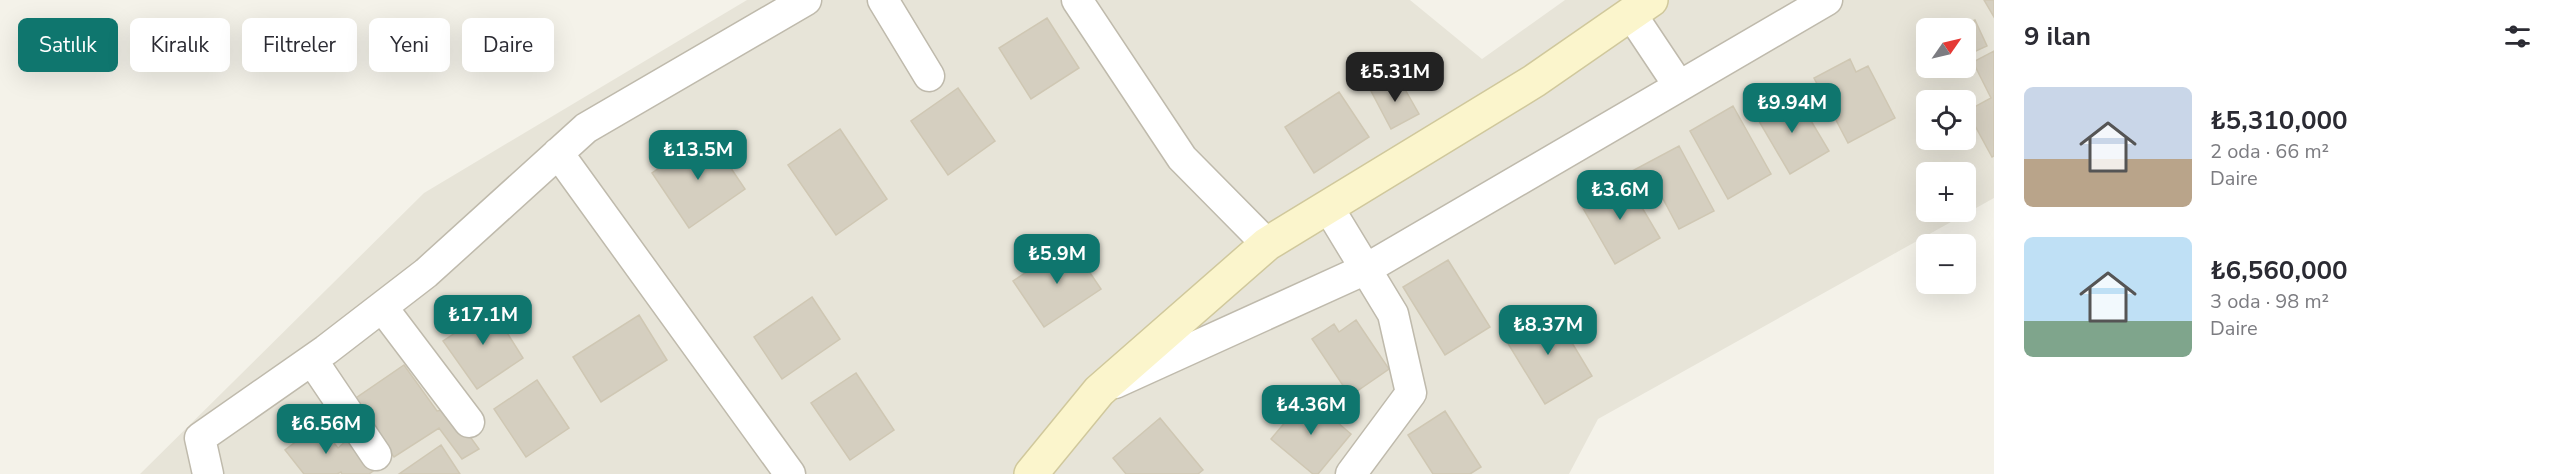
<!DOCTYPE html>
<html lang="tr">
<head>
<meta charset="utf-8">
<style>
	:root { --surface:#fff; --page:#f2f2f3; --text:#2b2b33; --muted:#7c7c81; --accent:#0f766e }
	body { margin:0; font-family:"Nunito Sans",sans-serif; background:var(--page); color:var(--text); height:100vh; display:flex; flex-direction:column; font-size:22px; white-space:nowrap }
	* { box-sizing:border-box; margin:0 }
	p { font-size:20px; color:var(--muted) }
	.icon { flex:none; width:33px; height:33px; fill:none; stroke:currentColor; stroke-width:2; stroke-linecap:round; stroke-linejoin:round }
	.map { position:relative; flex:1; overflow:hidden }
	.details { display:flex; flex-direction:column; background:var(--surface); width:570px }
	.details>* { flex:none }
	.guide { position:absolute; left:18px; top:18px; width:570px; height:54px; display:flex; gap:12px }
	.needle { width:39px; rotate:56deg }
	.fabs { position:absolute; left:1916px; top:18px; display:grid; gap:12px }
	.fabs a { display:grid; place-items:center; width:60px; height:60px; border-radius:9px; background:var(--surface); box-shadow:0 6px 24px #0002; font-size:30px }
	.price { position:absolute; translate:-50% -51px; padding:0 14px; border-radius:12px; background:var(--accent); color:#fff; font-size:20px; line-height:39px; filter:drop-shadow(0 2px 3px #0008) }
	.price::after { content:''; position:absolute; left:50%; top:36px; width:18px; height:14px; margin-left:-9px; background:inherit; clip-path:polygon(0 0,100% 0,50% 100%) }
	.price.active { background:#222; color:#fff }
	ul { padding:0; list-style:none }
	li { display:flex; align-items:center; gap:18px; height:150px; padding:0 30px }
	li span { display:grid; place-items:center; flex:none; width:168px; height:120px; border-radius:9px; color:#555 }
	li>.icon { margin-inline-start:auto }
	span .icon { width:72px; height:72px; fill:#fffc; stroke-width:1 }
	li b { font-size:26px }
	h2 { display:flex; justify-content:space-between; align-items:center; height:72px; padding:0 30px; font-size:26px }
	.chip { padding:0 21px; border-radius:9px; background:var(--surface); box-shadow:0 6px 24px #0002; font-size:21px; line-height:54px }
	.chip.active { background:var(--accent); color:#fff }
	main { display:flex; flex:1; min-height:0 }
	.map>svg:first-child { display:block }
</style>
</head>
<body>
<main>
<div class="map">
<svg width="1994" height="474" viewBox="0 0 1994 474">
	<rect width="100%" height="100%" fill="#f4f2e9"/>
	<!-- residential -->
	<path fill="#e7e4d8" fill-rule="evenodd" d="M747,0h663l72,59 83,-59h429v198l-396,221 -29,55h-1429l284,-281zM1926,28h39v40h-39zM1926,100h39v40h-39zM1926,172h39v40h-39z"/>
	<!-- building -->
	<path fill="#d5cfc0" stroke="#cfc7b3" stroke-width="1.5" d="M1984,0h10v17z
		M1047,18l32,50 -48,31 -32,-51z
		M1975,20l12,26 -22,10v-28h-9z
		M1994,51v105l-2,1 -25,-46 24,-13 -18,-36z
		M1850,59l6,13 12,-6 27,52 -47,25 -34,-65z
		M1398,77l21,37 -28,15 -20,-38z
		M958,88l37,53 -47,34 -37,-54z
		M1339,92l30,45 -55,36 -29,-46z
		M1795,94l34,57 -39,23 -34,-58z
		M1733,106l38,68 -43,25 -38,-68z
		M840,129l47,70 -51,36 -48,-70z
		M708,134l37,55 -56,39 -37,-55z
		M1679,146l35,65 -35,18 -26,-49 -12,7 -9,-16z
		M1624,177l36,61 -45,26 -35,-61z
		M1070,243l31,46 -57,38 -31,-46z
		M1448,260l42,67 -45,28 -42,-68z
		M812,297l28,42 -58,40 -28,-42z
		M487,301l36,57 -46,31 -34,-48 30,-20 -8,-11z
		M1551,308l41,68 -47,28 -41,-67z
		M639,315l28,45 -66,42 -28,-45z
		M1356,320l33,49 -39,27 -38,-57 22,-15 5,8z
		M404,365l33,46 13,-2 29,40 -17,10 -23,-31 -45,29 -41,-57z
		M856,373l38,57 -44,30 -39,-57z
		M537,380l32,48 -43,29 -32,-48z
		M1307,396l44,38 -33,40h-5l-42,-35z
		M1445,411l36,56 -11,7h-37l-25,-39z
		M1160,418l43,52 -5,4h-72l-13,-16z
		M319,424l19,24 10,-9 25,32 -4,3h-27l-1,-2 -4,2h-33l-19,-24z
		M441,445l19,29h-61z"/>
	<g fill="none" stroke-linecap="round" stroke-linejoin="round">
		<defs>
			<path id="street" d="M883,0l46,76
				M1077,0l105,158 85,86
				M1631,14l48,72
				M558,153l232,321
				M1328,207l65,107 18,79 -60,81
				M382,307l87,115
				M312,360l64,95
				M1115,383l251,-114 461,-269
				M208,474l-8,-36 126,-88 100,-77 160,-145 220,-128"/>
			<path id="secondary" d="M1031,474l68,-83 168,-147 267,-163 117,-81"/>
		</defs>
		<!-- street casing -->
		<use href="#street" stroke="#bfbaac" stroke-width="33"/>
		<!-- secondary casing -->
		<use href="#secondary" stroke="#d0c89c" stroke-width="36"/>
		<!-- street -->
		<use href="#street" stroke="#fff" stroke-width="30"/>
		<!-- secondary -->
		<use href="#secondary" stroke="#fbf5cc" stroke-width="33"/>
	</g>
</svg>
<div class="fabs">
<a><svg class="needle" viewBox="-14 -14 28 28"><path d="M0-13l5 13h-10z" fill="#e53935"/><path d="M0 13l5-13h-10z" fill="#7c7c81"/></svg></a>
<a><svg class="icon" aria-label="locate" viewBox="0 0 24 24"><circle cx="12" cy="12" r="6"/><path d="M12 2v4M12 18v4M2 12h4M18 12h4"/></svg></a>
<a>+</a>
<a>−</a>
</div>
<b class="price active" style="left:1395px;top:103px">₺5.31M</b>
<b class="price" style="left:1792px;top:134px">₺9.94M</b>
<b class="price" style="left:698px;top:181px">₺13.5M</b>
<b class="price" style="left:1620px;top:221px">₺3.6M</b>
<b class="price" style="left:1057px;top:285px">₺5.9M</b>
<b class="price" style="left:483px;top:346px">₺17.1M</b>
<b class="price" style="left:1548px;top:356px">₺8.37M</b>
<b class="price" style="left:1311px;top:436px">₺4.36M</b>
<b class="price" style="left:326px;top:455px">₺6.56M</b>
<div class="guide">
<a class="chip active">Satılık</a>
<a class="chip">Kiralık</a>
<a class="chip">Filtreler</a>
<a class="chip">Yeni</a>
<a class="chip">Daire</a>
</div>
</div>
<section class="details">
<h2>9 ilan<svg class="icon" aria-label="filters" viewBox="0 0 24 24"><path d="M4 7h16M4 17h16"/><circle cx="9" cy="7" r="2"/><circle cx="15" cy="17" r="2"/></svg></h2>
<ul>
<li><span style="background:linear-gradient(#c9d6e8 60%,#b9a48a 0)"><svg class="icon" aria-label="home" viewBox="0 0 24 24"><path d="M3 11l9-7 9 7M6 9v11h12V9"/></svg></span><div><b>₺5,310,000</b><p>2 oda · 66 m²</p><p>Daire</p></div></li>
<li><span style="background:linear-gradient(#bfe0f5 70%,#7fa58c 0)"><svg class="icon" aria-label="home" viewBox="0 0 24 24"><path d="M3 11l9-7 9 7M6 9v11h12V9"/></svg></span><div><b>₺6,560,000</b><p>3 oda · 98 m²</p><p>Daire</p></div></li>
</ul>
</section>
</main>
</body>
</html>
